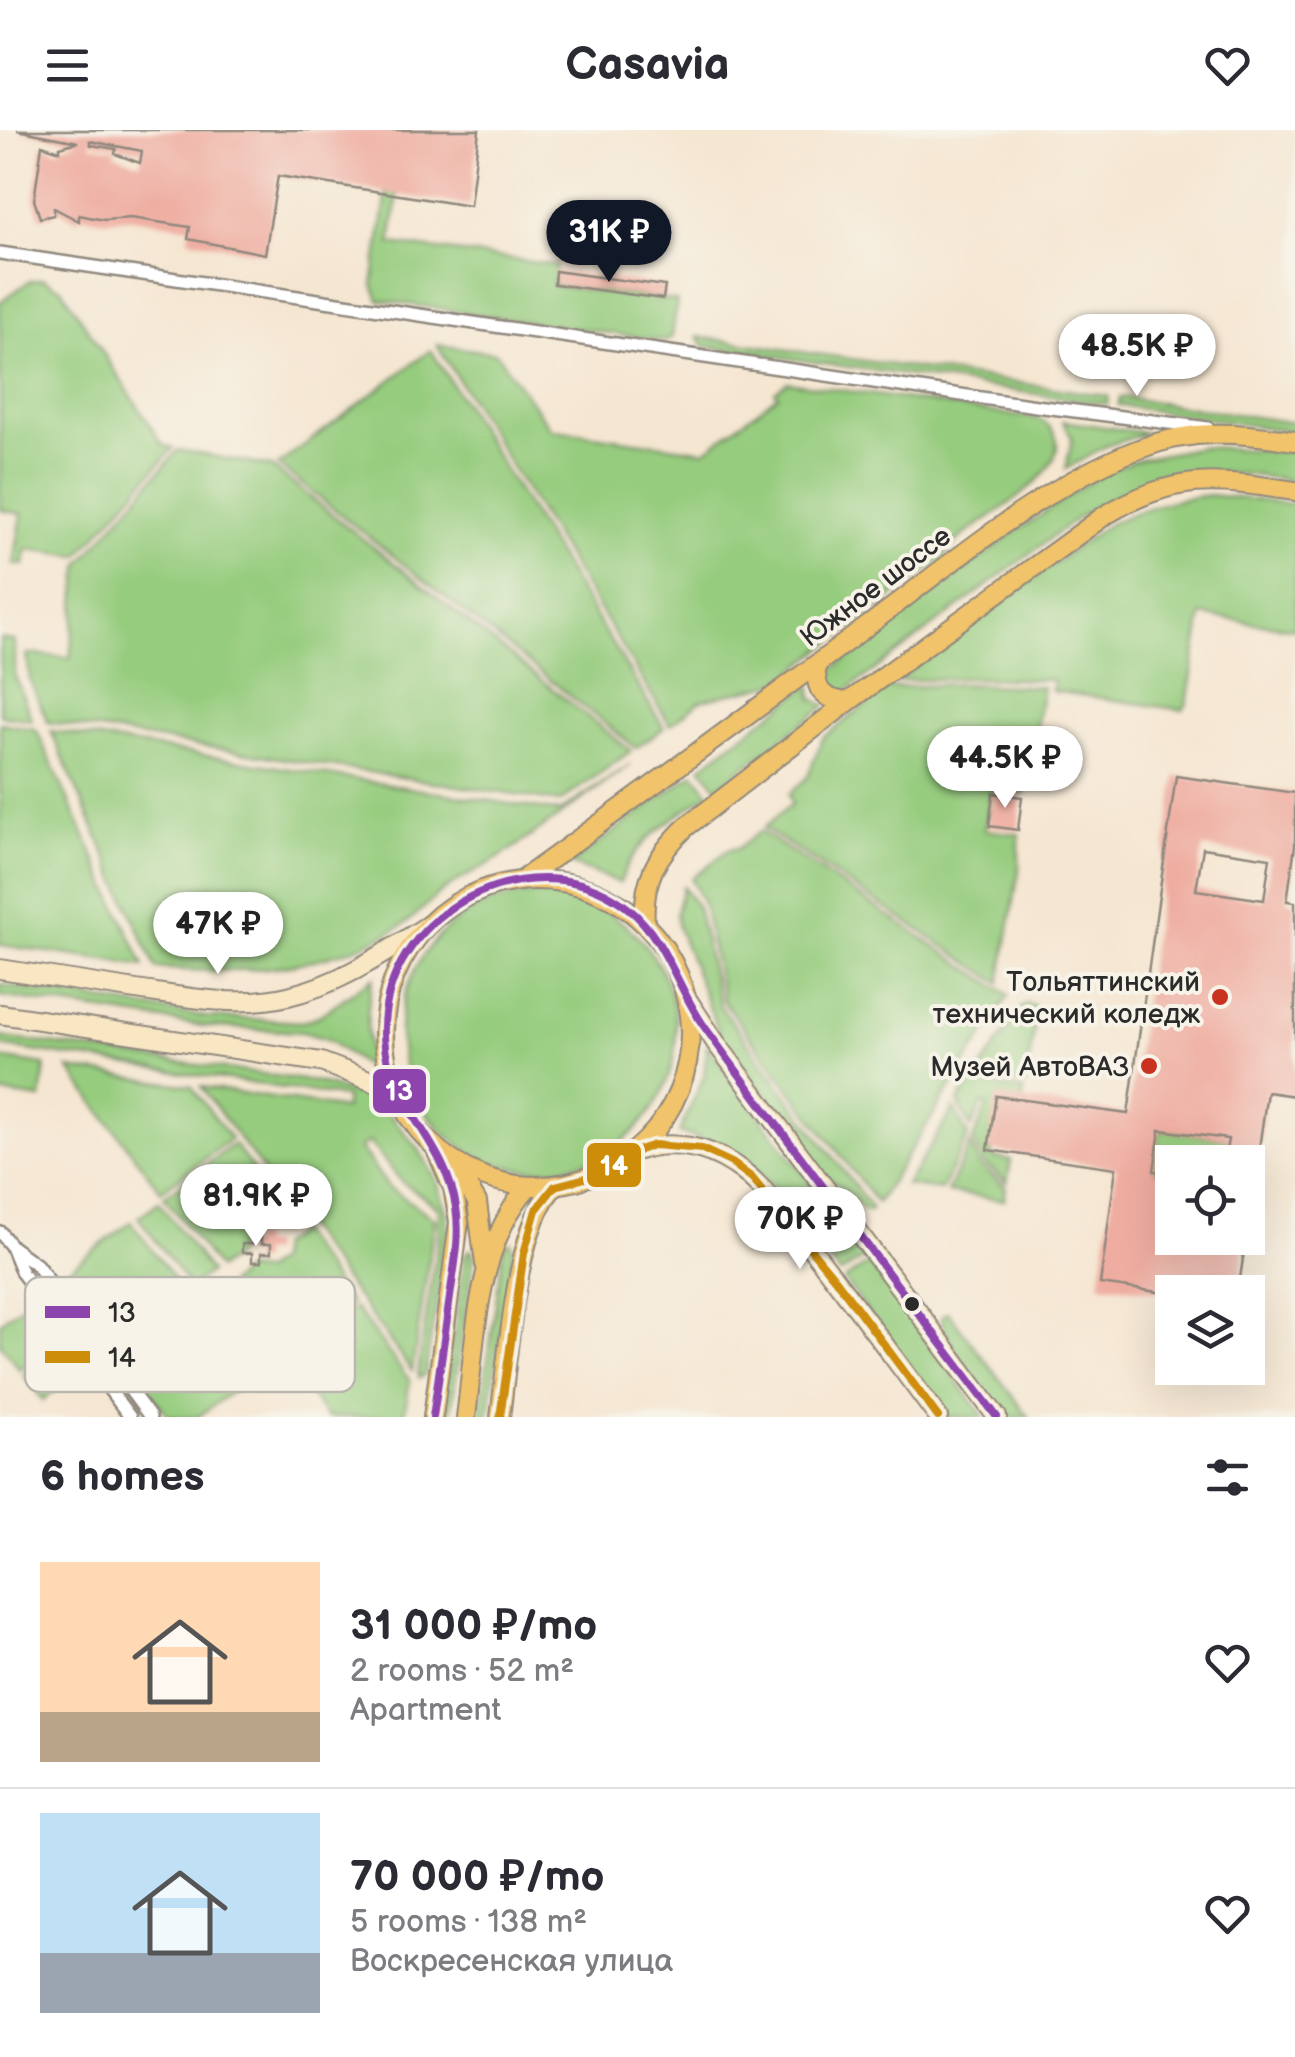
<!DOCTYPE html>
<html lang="en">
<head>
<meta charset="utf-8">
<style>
	:root { --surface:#fff; --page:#f7f7f7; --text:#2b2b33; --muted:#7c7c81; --line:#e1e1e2; --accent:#111827 }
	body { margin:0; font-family:"Balsamiq Sans",sans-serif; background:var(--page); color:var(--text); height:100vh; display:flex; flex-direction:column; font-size:38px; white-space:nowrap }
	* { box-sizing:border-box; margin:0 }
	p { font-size:32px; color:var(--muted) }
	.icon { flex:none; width:55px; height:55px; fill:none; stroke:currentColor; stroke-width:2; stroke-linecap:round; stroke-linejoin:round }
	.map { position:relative; height:1287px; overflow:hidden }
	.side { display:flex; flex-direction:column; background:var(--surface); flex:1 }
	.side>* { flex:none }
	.buttons { position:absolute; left:1155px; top:1015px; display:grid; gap:20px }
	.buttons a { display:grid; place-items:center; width:110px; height:110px; border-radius:0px; background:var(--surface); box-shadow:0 10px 40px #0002; font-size:50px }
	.price { position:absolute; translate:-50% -85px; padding:0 22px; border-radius:35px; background:#fff; color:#222; font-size:32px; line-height:65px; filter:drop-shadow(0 2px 5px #0008) }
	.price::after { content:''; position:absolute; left:50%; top:60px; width:30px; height:22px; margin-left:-15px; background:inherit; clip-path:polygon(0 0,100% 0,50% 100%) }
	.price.selected { background:var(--accent); color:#fff }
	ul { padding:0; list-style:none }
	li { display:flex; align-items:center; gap:30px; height:250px; padding:0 40px }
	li+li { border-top:2px solid var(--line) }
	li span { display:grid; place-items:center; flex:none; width:280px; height:200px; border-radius:0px; color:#555 }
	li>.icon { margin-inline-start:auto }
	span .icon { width:120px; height:120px; fill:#fffc; stroke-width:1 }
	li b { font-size:42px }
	h2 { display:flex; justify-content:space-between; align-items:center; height:120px; padding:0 40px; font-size:42px }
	header { display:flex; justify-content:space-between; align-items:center; height:130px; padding:0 40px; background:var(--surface); font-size:45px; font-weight:800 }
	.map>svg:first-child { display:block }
</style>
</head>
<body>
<header><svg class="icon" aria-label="menu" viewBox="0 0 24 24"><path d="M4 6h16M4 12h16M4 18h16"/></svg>Casavia<svg class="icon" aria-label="heart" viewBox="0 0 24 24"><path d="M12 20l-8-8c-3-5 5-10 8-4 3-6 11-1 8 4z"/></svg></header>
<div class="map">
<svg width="1295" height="1287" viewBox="0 0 1295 1287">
	<rect width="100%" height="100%" fill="#f7f3e8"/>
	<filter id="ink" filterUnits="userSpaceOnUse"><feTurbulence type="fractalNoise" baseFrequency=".01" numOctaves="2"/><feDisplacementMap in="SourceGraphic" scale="20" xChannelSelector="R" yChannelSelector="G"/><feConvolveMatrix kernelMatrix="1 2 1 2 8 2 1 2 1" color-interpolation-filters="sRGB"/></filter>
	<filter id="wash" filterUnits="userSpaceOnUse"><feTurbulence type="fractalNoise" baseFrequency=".0048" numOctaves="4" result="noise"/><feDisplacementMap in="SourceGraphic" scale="40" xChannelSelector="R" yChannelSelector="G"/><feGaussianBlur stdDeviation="2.25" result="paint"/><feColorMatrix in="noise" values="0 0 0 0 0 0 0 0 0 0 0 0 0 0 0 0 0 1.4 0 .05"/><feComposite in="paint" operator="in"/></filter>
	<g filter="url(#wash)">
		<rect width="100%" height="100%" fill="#f5e6d1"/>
		<!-- green -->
		<path fill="#96cc7e" stroke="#607c54" stroke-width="2.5" d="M388,56l10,6 -7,52 165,21 -2,21 123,15 -5,36 -8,4 -285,-41 -6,-15z
			M43,149l18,9 102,157 10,3 -95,108 -51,-7 -3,16 -10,-1 8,-50 -22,-4v-208l30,-21z
			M698,207l410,59 -1,8 -403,-58z
			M437,215l59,8 55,76 154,22 73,-56 -3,-4 12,-9 253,37c60,40 -55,97 -82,121 -6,5 -10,12 -15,19l-166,124 -75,17 -32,25z
			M431,220l233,378 -28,20 -358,-283z
			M1120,267l175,26v9l-177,-27z
			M1063,291l84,12 -41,13 -40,23 6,-31z
			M1201,317l94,5v29c-90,-14 -141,-15 -219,38l-235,176 -5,1 -13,-16 3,-6 191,-143 84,-57 34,-14z
			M178,320l94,17 359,284 -71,51 -512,-80 -18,-41 -3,-27 43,4 10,-94z
			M1210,365l85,9v125l-93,-14 -15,88 -4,7 -131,-19 1,-11 -86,-2 -70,3 205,-153c35,-19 68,-29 108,-33z
			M0,509l15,2v35l17,44 -32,-5z
			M811,554l1,14 14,8 -109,81 -16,-20z
			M957,554l86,3 -18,107 -34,-4 -6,40 34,4v37l-19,112 -236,-155 28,-24 -3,-10 18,-16 16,-40 64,-50z
			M0,593l36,6 108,237 -144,-21z
			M51,601l509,81 71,-48c-44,31 -86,64 -131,93 -17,11 -36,20 -53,31 -17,11 -29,28 -47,39 -76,43 -159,48 -244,41z
			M694,643l15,20c-34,25 -76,47 -89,90l-50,-19z
			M760,701l249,164 -132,208 -154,-202 -20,-98 -12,-24 37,-29 11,-2z
			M683,756l14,21 23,99 152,203 -2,2 -7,-1 -13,-16 -24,-17 -105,-139 -44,-113 -1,-12z
			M400 902a138 138 0 1 1 276 0a138 138 0 1 1-276 0Z
			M373,848c-8,33 -7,61 -1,93l-45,-32 -24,-7 -99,-6 -204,-30v-11l206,32 96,5 17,-6z
			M1027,874l7,2 3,6 -12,73 -49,-8 46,-70z
			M0,907l316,45 51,15 18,12 33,39 19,33 10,33 1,14 -23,147 -6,3 -1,-7 20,-131 1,-32 -37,-26 -33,-40 -9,6 28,39 47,32 -23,152 -211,-284 144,22v-12l-345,-51z
			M707,915l158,212 -25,17c-47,-63 -80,-123 -161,-141l25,-57z
			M0,928l45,7 -4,34 -41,-6z
			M69,939l122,17 40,53 -70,52z
			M971,951l53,10 -3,17 -22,-3 -8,52 20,3 -4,23 -24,-21 -10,-22 14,-34 -5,-2 -11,24 -13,-26z
			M954,978l14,28 -27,54 -35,-5z
			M1160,1000l68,9 -4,23h-52v12l-18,-3z
			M234,1014l54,73 -19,14 -16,-3 -14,11 -3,16 -18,14 -54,-72z
			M970,1014l10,21 26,23 -2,12 -57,-8z
			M159,1072l51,70 -20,15 -52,-70z
			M131,1092l52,69 -69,52 -52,-69z
			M298,1102l53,72 -70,51 -53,-71 18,-14 16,2 15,-11 2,-16z
			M511,1112l2,6 -25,169h-8l24,-171z
			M471,1119l3,8 -24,160h-8l23,-162z
			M869,1133l115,154h-37l-103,-137z
			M22,1175l30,40 -32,25 -20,-27v-21z
			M196,1178l53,70 -51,39h-29l-42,-56z
			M355,1178l55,73 -6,33 -10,3h-67l-42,-56z
			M948,1182l81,105h-23c-15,-21 -67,-78 -64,-101z
			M56,1220l19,26 -32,24 -19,-25z"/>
		<g id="blocks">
			<!-- building -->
			<path fill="#efada1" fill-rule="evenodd" d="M17,0h462l-9,76 -192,-30 -13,78 -77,-15 2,-12 -59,-9 -27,2 -25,-5v6l-25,-13v7l-14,3 -6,-18 8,-55 18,6v-4l18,-5zM90,11l52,10 -2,12 -25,-9 1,-5 -25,-4z
				M555,141l110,15 -2,13 -109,-15z
				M1176,646l119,17v53l-8,55 8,1v194l-28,-4 -17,120 -2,-50h-24l4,-23 -68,-9 -6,41 18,3v64h74l-8,54 -66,2 -72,-10 16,-116 -128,-18 8,-54 132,18zM1203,718l67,10 -6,42 -68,-10z
				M993,663l29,4 -4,33 -29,-4z
				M252,1107h9v7h10v9h-10v9h-9v-9h-10v-9h10z"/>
		</g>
	</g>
	<g filter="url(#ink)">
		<use href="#blocks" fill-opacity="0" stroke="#90887e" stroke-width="2.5"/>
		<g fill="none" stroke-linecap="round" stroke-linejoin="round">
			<defs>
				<path id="street" d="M0,123l1036,153 172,22
					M0,1102l11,14 11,27 108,144
					M12,1117l25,18 113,152"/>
				<path id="secondary" d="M0,839c45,7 91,14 136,21 50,7 102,18 152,6 53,-12 98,-44 142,-72
					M687,869l29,44 281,374
					M0,884l321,48 74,28
					M639,1020c32,-10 67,-4 95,15 28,18 48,47 69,73 46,58 90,119 135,179"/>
				<path id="primary" d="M816,535c-1,26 6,34 32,37
					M526,747c117,-84 232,-169 347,-255 81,-61 171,-137 266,-173 54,-21 100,-17 156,-8
					M384 903a153 153 0 1 1 306 0a153 153 0 1 1-306 0Z
					M645,793c-3,-42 11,-67 41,-96l162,-125 256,-186c71,-43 111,-37 191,-25
					M456,1036l21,36 8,62
					M433,1287l26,-195 -6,-34 -16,-36
					M466,1287c10,-75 9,-170 62,-230
					M500,1287c8,-58 15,-192 55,-231"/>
			</defs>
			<!-- street casing -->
			<use href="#street" stroke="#90887e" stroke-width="16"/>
			<!-- secondary casing -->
			<use href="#secondary" stroke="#90887e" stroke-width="22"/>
			<!-- primary casing -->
			<use href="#primary" stroke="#90887e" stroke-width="22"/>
			<!-- street -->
			<use href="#street" stroke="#fff" stroke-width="11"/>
			<!-- secondary -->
			<use href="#secondary" stroke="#f9e7c3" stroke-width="18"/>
			<!-- primary -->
			<use href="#primary" stroke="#f1c36a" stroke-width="18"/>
			<defs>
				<path id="bus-1" d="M433,1287c6,-40 11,-80 17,-120 4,-30 11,-60 6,-90 -13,-80 -91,-115 -68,-210 25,-101 158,-156 241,-88 38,31 49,82 77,120 95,131 194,259 291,388"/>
				<path id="bus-2" d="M500,1287l24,-164 12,-43 19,-24 42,-11 42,-25 15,-5 48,4 30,14 20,15 84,102 102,137"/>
			</defs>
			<!-- bus-1 casing -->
			<use href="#bus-1" stroke="#f7f3e8" stroke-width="15"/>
			<!-- bus-2 casing -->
			<use href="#bus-2" stroke="#f7f3e8" stroke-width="15"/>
			<!-- bus-1 -->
			<use href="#bus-1" stroke="#8e44ad" stroke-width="8"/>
			<!-- bus-2 -->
			<use href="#bus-2" stroke="#ce8d09" stroke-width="8"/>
		</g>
	</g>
	<!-- markers -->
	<g fill="#c8321e" stroke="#f7f3e8" stroke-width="4">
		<circle cx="1220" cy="867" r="10"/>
		<circle cx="1149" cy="936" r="10"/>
	</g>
	<circle fill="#2b2b2b" stroke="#f7f3e8" stroke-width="4" cx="912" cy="1174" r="9"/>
	<g text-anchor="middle" stroke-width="8" stroke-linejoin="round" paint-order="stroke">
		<!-- street labels -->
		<g font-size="28" fill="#2b2b2b" stroke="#f7f3e8">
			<text transform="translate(875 456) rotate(-37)" y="10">Южное шоссе</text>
		</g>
		<!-- poi labels -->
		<g font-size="28" fill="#2b2b2b" stroke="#f7f3e8" text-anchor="end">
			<text x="1200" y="861">Тольяттинский<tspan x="1200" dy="32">технический коледж</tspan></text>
			<text x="1129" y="946">Музей АвтоВАЗ</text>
		</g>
	</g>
	<!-- legend -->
	<rect x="25" y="1147" width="330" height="115" rx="15" fill="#f7f3e8" stroke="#bab7af" stroke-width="2.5"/>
	<rect x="45" y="1176" width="45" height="12" fill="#8e44ad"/>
	<rect x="45" y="1221" width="45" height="12" fill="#ce8d09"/>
	<g font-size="28" fill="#2b2b2b">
		<text x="108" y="1192">13</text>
		<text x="108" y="1237">14</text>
	</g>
	<g stroke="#f7f3e8" stroke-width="4">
		<rect x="371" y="937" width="57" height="48" rx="10" fill="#8e44ad"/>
		<rect x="585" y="1011" width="58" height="48" rx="10" fill="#ce8d09"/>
	</g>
	<g font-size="28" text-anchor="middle" font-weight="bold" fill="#fff">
		<text x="399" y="970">13</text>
		<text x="614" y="1045">14</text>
	</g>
</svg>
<div class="buttons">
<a><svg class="icon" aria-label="locate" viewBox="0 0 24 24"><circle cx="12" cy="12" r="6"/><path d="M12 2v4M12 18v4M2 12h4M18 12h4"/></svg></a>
<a><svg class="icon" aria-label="layers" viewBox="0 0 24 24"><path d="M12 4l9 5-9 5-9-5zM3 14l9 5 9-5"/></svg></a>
</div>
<b class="price selected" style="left:609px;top:155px">31K ₽</b>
<b class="price" style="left:1137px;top:269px">48.5K ₽</b>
<b class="price" style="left:1005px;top:681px">44.5K ₽</b>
<b class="price" style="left:218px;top:847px">47K ₽</b>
<b class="price" style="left:256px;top:1119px">81.9K ₽</b>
<b class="price" style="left:800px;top:1142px">70K ₽</b>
</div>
<section class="side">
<h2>6 homes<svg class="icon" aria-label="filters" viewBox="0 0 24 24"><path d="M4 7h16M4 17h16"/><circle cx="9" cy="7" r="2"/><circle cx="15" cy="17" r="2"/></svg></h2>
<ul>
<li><span style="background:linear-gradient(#ffd9b3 75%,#b9a48a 0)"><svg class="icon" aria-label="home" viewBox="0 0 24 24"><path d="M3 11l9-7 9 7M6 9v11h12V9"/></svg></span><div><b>31 000 ₽/mo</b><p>2 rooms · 52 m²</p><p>Apartment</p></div><svg class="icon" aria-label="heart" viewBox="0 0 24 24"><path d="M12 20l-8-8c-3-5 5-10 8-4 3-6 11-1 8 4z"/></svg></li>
<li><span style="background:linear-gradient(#bfe0f5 70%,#9aa5b1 0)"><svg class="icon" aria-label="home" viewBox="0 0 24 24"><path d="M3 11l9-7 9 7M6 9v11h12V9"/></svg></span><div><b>70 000 ₽/mo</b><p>5 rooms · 138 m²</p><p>Воскресенская улица</p></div><svg class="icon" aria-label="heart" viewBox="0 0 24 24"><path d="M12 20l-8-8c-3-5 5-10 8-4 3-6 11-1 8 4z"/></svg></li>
</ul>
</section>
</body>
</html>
